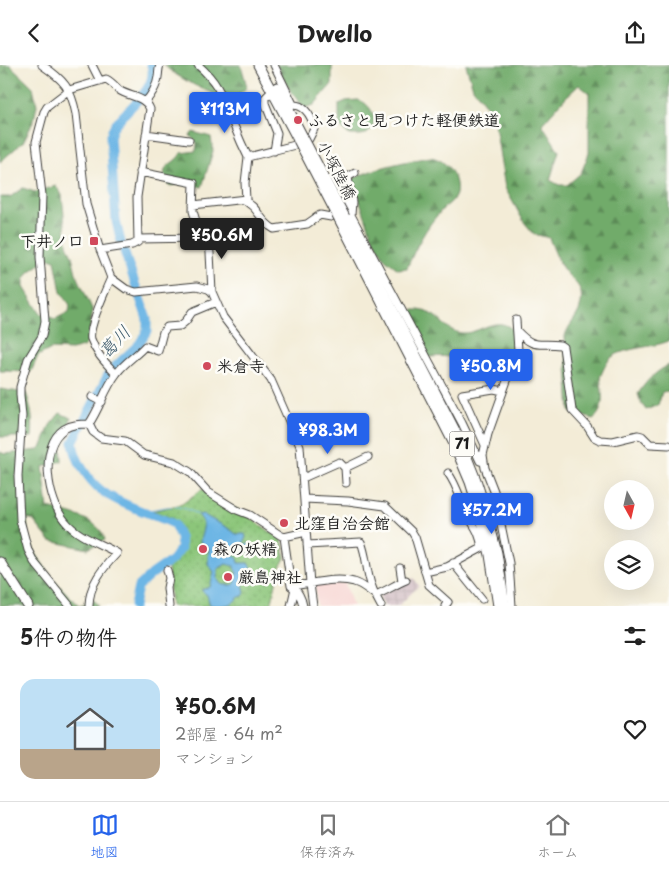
<!DOCTYPE html>
<html lang="ja">
<head>
<meta charset="utf-8">
<style>
	:root { --surface:#fff; --page:#f6f6f6; --text:#222; --muted:#767676; --line:#e0e0e0; --accent:#2563eb }
	body { margin:0; font-family:"Playpen Sans","Klee One",sans-serif; background:var(--page); color:var(--text); height:100vh; display:flex; flex-direction:column; font-size:19px; white-space:nowrap }
	* { box-sizing:border-box; margin:0 }
	p { font-size:16px; color:var(--muted) }
	.icon { flex:none; width:28px; height:28px; fill:none; stroke:currentColor; stroke-width:2; stroke-linecap:round; stroke-linejoin:round }
	.map { position:relative; height:541px; overflow:hidden }
	.sheet { display:flex; flex-direction:column; background:var(--surface); flex:1 }
	.sheet>* { flex:none }
	.needle { width:32px; rotate:172deg }
	.tools { position:absolute; left:604px; top:415px; display:grid; gap:10px }
	.tools a { display:grid; place-items:center; width:50px; height:50px; border-radius:50%; background:var(--surface); box-shadow:0 5px 20px #0002; font-size:25px }
	.price { position:absolute; translate:-50% -42px; padding:0 11px; border-radius:5px; background:var(--accent); color:#fff; font-size:16px; line-height:32px; filter:drop-shadow(0 1px 2px #0008) }
	.price::after { content:''; position:absolute; left:50%; top:30px; width:15px; height:11px; margin-left:-8px; background:inherit; clip-path:polygon(0 0,100% 0,50% 100%) }
	.price.active { background:#222; color:#fff }
	ul { padding:0; list-style:none }
	li { display:flex; align-items:center; gap:15px; height:125px; padding:0 20px }
	li+li { border-top:1px solid var(--line) }
	li span { display:grid; place-items:center; flex:none; width:140px; height:100px; border-radius:15px; color:#555 }
	li>.icon { margin-inline-start:auto }
	span .icon { width:60px; height:60px; fill:#fffc; stroke-width:1 }
	li b { font-size:21px }
	h2 { display:flex; justify-content:space-between; align-items:center; height:60px; padding:0 20px; font-size:21px }
	header { display:flex; justify-content:space-between; align-items:center; height:65px; padding:0 20px; background:var(--surface); font-size:22px; font-weight:700 }
	.tabs { display:flex; justify-content:space-around; align-items:center; height:70px; border-top:1px solid var(--line); background:var(--surface); font-size:14px; color:var(--muted) }
	.tabs a { display:grid; justify-items:center; gap:2px }
	.tabs .active { color:var(--accent) }
	.map>svg:first-child { display:block }
</style>
</head>
<body>
<header><svg class="icon" aria-label="back" viewBox="0 0 24 24"><path d="M15 5l-7 7 7 7"/></svg>Dwello<svg class="icon" aria-label="share" viewBox="0 0 24 24"><path d="M12 15V3M7 8l5-5 5 5M5 13v7h14v-7"/></svg></header>
<div class="map">
<svg width="669" height="541" viewBox="0 0 669 541">
	<defs>
		<pattern id="industrial-grid" width="8" height="8" patternUnits="userSpaceOnUse" patternTransform="scale(1.25)"><rect width="8" height="8" fill="#d2bec4"/><path d="M0 4h8M4 0v8" fill="none" stroke="#b4a3a8"/></pattern>
		<pattern id="forest-firs" width="22" height="20" patternUnits="userSpaceOnUse" patternTransform="scale(1.25)"><rect width="22" height="20" fill="#71ab6a"/><path d="M5 1l3.5 6h-7zM16 11l3.5 6h-7z" fill="#5c8a56"/></pattern>
		<pattern id="park-dots" width="8" height="8" patternUnits="userSpaceOnUse" patternTransform="scale(1.25)"><rect width="8" height="8" fill="#8cc67a"/><path d="M2 2h.1M6 6h.1" fill="none" stroke="#78aa69" stroke-width="1.8" stroke-linecap="round"/></pattern>
	</defs>
	<rect width="100%" height="100%" fill="#fdfcf7"/>
	<filter id="ink" filterUnits="userSpaceOnUse"><feTurbulence type="fractalNoise" baseFrequency=".02" numOctaves="2"/><feDisplacementMap in="SourceGraphic" scale="10" xChannelSelector="R" yChannelSelector="G"/><feConvolveMatrix kernelMatrix="1 2 1 2 8 2 1 2 1" color-interpolation-filters="sRGB"/></filter>
	<filter id="wash" filterUnits="userSpaceOnUse"><feTurbulence type="fractalNoise" baseFrequency=".0096" numOctaves="4" result="noise"/><feDisplacementMap in="SourceGraphic" scale="20" xChannelSelector="R" yChannelSelector="G"/><feGaussianBlur stdDeviation="1.12" result="paint"/><feColorMatrix in="noise" values="0 0 0 0 0 0 0 0 0 0 0 0 0 0 0 0 0 1.4 0 .05"/><feComposite in="paint" operator="in"/></filter>
	<g filter="url(#wash)">
		<rect width="100%" height="100%" fill="#f3ecd7"/>
		<!-- built -->
		<path fill="#f7d0ce" d="M345,518l8,23h-36l-2,-22z"/>
		<!-- industrial -->
		<path fill="url(#industrial-grid)" d="M414,513l5,8 -21,20h-14l-5,-10 18,-11z"/>
		<!-- forest -->
		<path fill="url(#forest-firs)" stroke="#466443" fill-rule="evenodd" d="M0,0h10l23,22 4,18 -3,15 -11,22 -23,20z
			M164,0h77l6,22c-5,6 -13,10 -21,10 -15,-2 -52,-21 -62,-32z
			M276,0h58l-2,1v18l-18,21 -10,3 -13,-16z
			M466,0h203v276c-17,7 -43,6 -57,16 -6,5 -9,14 -12,20 2,14 6,33 -7,42l-23,-7 -5,-76c3,-11 12,-18 15,-28 6,-24 -8,-25 -18,-41 -5,-9 -9,-19 -13,-29l-15,-4 -10,-12 -19,-34 -10,-63 -8,-18 -14,-19zM579,20l10,8v60l-8,20 -14,12h-8l-9,-5 9,-29 -17,-27 24,-27z
			M358,35c13,3 22,21 11,32 -5,4 -13,3 -20,3l-10,-9v-22l7,-3z
			M193,67l18,5 2,14 -11,36 -21,-3 -12,2c-13,-23 5,-19 12,-33l15,-2 1,-8 -7,-7z
			M430,92c16,2 29,19 26,37 -2,8 -10,11 -15,17 -15,16 -25,36 -34,57l-9,1 -13,-10 -13,-23 -20,-57c24,-12 51,-17 78,-22z
			M56,121l6,9 5,49 5,12 4,17 17,38 -6,32 -4,4 -12,3 -20,-1 -13,7 -7,16 -31,-1v-174h10l13,-9 12,4zM49,193l6,2 6,32 9,13 -1,7 -14,7 -15,-6 -16,-26v-7l5,-8z
			M414,245c25,-1 28,21 48,23 21,1 39,-25 58,6 -8,20 -16,49 -44,35 -8,-4 -15,-13 -23,-16 -10,-3 -21,-1 -31,0l-21,-32 3,-10z
			M669,300v26l-7,1 -4,13 -12,5 -5,-7 -3,-9c7,-12 18,-23 31,-29z
			M0,324l26,4c5,13 8,30 6,44h-32z
			M60,348l11,5 -10,27 1,16 -19,6 5,41c19,5 52,10 57,32l-17,9 -38,-8 -17,-21 -5,-2c-8,26 33,72 52,88l14,-6 5,6h-99v-154l5,2 33,-4 4,-4 8,-21z"/>
		<!-- park -->
		<path fill="url(#park-dots)" stroke="#54714b" d="M202,424l46,27 34,24 3,18 -6,11 -8,37h-100l-3,-38c4,-4 8,-7 11,-11 7,-13 5,-31 -8,-39 -6,-3 -13,-5 -19,-7l30,-7z"/>
		<!-- water -->
		<path fill="#6db6e5" stroke="#446980" fill-rule="evenodd" d="M203,449c11,8 23,11 33,20h9l1,3 -3,7h8l3,8 -2,2 -4,-4h-4l-6,-2 -1,4 -4,1v2l5,3 1,5h9c8,12 2,12 -5,20l2,10 -2,3c-6,1 -6,4 -11,7 -6,3 -15,3 -22,2l-3,-10 -6,-5 9,-3 4,-15 -6,-8 1,-15 -7,-3 -2,-5c2,-11 7,-17 -2,-26zM226,499l8,2 3,8 -3,2 2,6 -3,3h-10l-6,-7 1,-9z"/>
		<g fill="none" stroke-linecap="round" stroke-linejoin="round">
			<!-- stream -->
			<path stroke="#6db6e5" stroke-width="1" d="M144,446c23,-4 33,-9 54,4"/>
			<!-- river -->
			<path stroke="#6db6e5" stroke-width="9" d="M134,541l4,-19 14,-13 20,-14 9,-12 -1,-11 -6,-13c-21,-10 -54,-19 -72,-33 -14,-11 -27,-31 -29,-49l37,-71 29,-27 8,-13v-12l-26,-77 -5,-21 -6,-84c1,-3 2,-8 4,-11 12,-17 45,-38 37,-61"/>
		</g>
	</g>
	<g filter="url(#ink)">
		<g fill="none" stroke-linecap="round" stroke-linejoin="round">
			<defs>
				<path id="minor" d="M42,0c22,15 29,23 34,49l10,90 13,43 12,31 15,11 10,3 61,-6 11,3 4,3 11,25 48,63 29,66 10,138 3,22
					M92,0l8,16
					M198,0c24,21 25,36 37,63 4,10 8,19 13,29l47,-12 14,-6 5,-10c-2,-14 -12,-29 -27,-22
					M274,0l19,39
					M272,26l-7,7v5l12,30 -3,18
					M145,37c6,-6 12,-16 13,-25 1,-5 0,-7 2,-12
					M146,69l43,6
					M140,107l54,11 -1,28 8,27 8,8 1,7 2,39
					M348,112l4,25 -1,13 111,208 18,38 3,1
					M243,135c16,7 16,21 31,29l33,-5 13,-9 11,2 15,-9 -2,-29 11,-6
					M193,140l53,-6 -1,-16 3,-26
					M138,174l63,-1
					M209,181l15,-5 4,-5
					M111,213c-5,11 -23,50 -20,61 5,15 15,24 25,35
					M517,266c18,19 21,11 43,14l3,2 9,63 15,16 7,11 6,3 13,1 25,-6 4,1 8,8 19,1
					M92,332l10,5
					M89,359l4,8 8,6 24,3 19,14 30,7 16,10 18,20 29,18 13,5 30,20 4,2 22,-5
					M89,359c11,-16 16,-36 28,-51 8,-11 19,-17 28,-27l13,5 5,-19 4,-5 13,-1 6,-5 6,-9 24,-10
					M485,380l-23,-51 32,-5 9,2
					M345,403l23,-11
					M303,413l36,-16 6,6 1,15
					M304,434l44,2 37,5 27,26 3,5 14,48 19,17 -3,4
					M284,472l7,49c7,4 11,13 12,20
					M307,480l54,-3c5,12 5,23 8,35 2,10 7,20 12,29
					M453,498l29,36
					M400,503l2,13
					M167,505l2,8 -2,10 2,18
					M425,507l22,-5 35,-19c-3,-19 -8,-21 -16,-36 -6,-13 -9,-27 -18,-39
					M295,523l3,-3c17,-2 39,-8 56,-3 8,2 14,8 20,12
					M375,530c8,-2 21,-11 31,-15
					M70,541l-36,-44 -6,-12 -8,-30 -2,-44 4,-60 -2,-21v-8l8,-28 14,-23 3,-15 -5,-64 2,-62 -6,-53 8,-30 3,-5 22,-17 37,-11c6,3 9,7 13,11 10,7 26,6 31,19l-13,88 1,45 -6,3 -32,5
					M89,541c0,-22 14,-38 28,-53 -18,-10 -39,-16 -52,-32 -17,-20 -27,-74 -1,-92 8,-5 16,-5 25,-5
					M291,541l4,-18
					M512,541l-3,-43 -15,-72 -9,-23 -2,-13 5,-21 30,-84 -2,-30"/>
				<path id="major" d="M258,0l40,75
					M277,22l26,50
					M345,152l115,223 16,40 10,31 11,42 8,53
					M339,154l114,223 17,40 10,32 10,41 8,51
					M0,497l28,44"/>
			</defs>
			<!-- minor casing -->
			<use href="#minor" stroke="#3c3b38" stroke-width="9"/>
			<!-- major casing -->
			<use href="#major" stroke="#3c3b38" stroke-width="11"/>
			<!-- minor -->
			<use href="#minor" stroke="#fff" stroke-width="7"/>
			<!-- major -->
			<use href="#major" stroke="#fff" stroke-width="9"/>
			<defs>
				<path id="major-bridge" d="M303,72l42,80
					M298,75l41,79"/>
			</defs>
			<!-- major-bridge casing -->
			<use href="#major-bridge" stroke="#3c3b38" stroke-width="11" stroke-linecap="butt"/>
			<!-- major-bridge -->
			<use href="#major-bridge" stroke="#fff" stroke-width="9"/>
		</g>
	</g>
	<!-- markers -->
	<g fill="#d1495b" stroke="#fdfcf7" stroke-width="2">
		<circle cx="298" cy="55" r="5"/>
		<rect x="89" y="171" width="10" height="10" rx="2.5"/>
		<circle cx="207" cy="301" r="5"/>
		<circle cx="284" cy="458" r="5"/>
		<circle cx="203" cy="484" r="5"/>
		<circle cx="228" cy="512" r="5"/>
	</g>
	<g text-anchor="middle" stroke-width="5" stroke-linejoin="round" paint-order="stroke">
		<!-- shield labels -->
		<rect fill="#fdfcf7" stroke="#605f5e" stroke-width="1" x="449.5" y="366.5" width="25" height="25" rx="4"/>
		<g font-size="15" font-weight="bold" fill="#1c1c1c">
			<text x="462" y="384">71</text>
		</g>
		<!-- poi labels -->
		<g font-size="16" font-weight="bold" fill="#1c1c1c" stroke="#fdfcf7" text-anchor="start">
			<text x="308" y="61">ふるさと見つけた軽便鉄道</text>
			<text x="84" y="182" text-anchor="end">下井ノ口</text>
			<text x="217" y="307">米倉寺</text>
			<text x="294" y="464">北窪自治会館</text>
			<text x="213" y="490">森の妖精</text>
			<text x="238" y="518">厳島神社</text>
		</g>
		<!-- street labels -->
		<g font-size="16" fill="#1c1c1c" stroke="#fdfcf7">
			<text transform="translate(337 105) rotate(62)" y="6">小塚陸橋</text>
		</g>
		<!-- water labels -->
		<g font-size="18" font-style="italic" fill="#3c5a6c" stroke="#fdfcf7">
			<text transform="translate(115 277) rotate(-47)" y="6">葛川</text>
		</g>
	</g>
</svg>
<div class="tools">
<a><svg class="needle" viewBox="-14 -14 28 28"><path d="M0-13l5 13h-10z" fill="#e53935"/><path d="M0 13l5-13h-10z" fill="#767676"/></svg></a>
<a><svg class="icon" aria-label="layers" viewBox="0 0 24 24"><path d="M12 4l9 5-9 5-9-5zM3 14l9 5 9-5"/></svg></a>
</div>
<b class="price" style="left:225px;top:69px">¥113M</b>
<b class="price active" style="left:222px;top:195px">¥50.6M</b>
<b class="price" style="left:491px;top:326px">¥50.8M</b>
<b class="price" style="left:328px;top:390px">¥98.3M</b>
<b class="price" style="left:492px;top:470px">¥57.2M</b>
</div>
<section class="sheet">
<h2>5件の物件<svg class="icon" aria-label="filters" viewBox="0 0 24 24"><path d="M4 7h16M4 17h16"/><circle cx="9" cy="7" r="2"/><circle cx="15" cy="17" r="2"/></svg></h2>
<ul>
<li><span style="background:linear-gradient(#bfe0f5 70%,#b9a48a 0)"><svg class="icon" aria-label="home" viewBox="0 0 24 24"><path d="M3 11l9-7 9 7M6 9v11h12V9"/></svg></span><div><b>¥50.6M</b><p>2部屋 · 64 m²</p><p>マンション</p></div><svg class="icon" aria-label="heart" viewBox="0 0 24 24"><path d="M12 20l-8-8c-3-5 5-10 8-4 3-6 11-1 8 4z"/></svg></li>
</ul>
</section>
<nav class="tabs">
<a class="active"><svg class="icon" aria-label="map" viewBox="0 0 24 24"><path d="M3 6l6-2 6 2 6-2v14l-6 2-6-2-6 2zM9 4v14M15 6v14"/></svg>地図</a>
<a><svg class="icon" aria-label="saved" viewBox="0 0 24 24"><path d="M7 4h10v16l-5-4-5 4z"/></svg>保存済み</a>
<a><svg class="icon" aria-label="home" viewBox="0 0 24 24"><path d="M3 11l9-7 9 7M6 9v11h12V9"/></svg>ホーム</a>
</nav>
</body>
</html>
